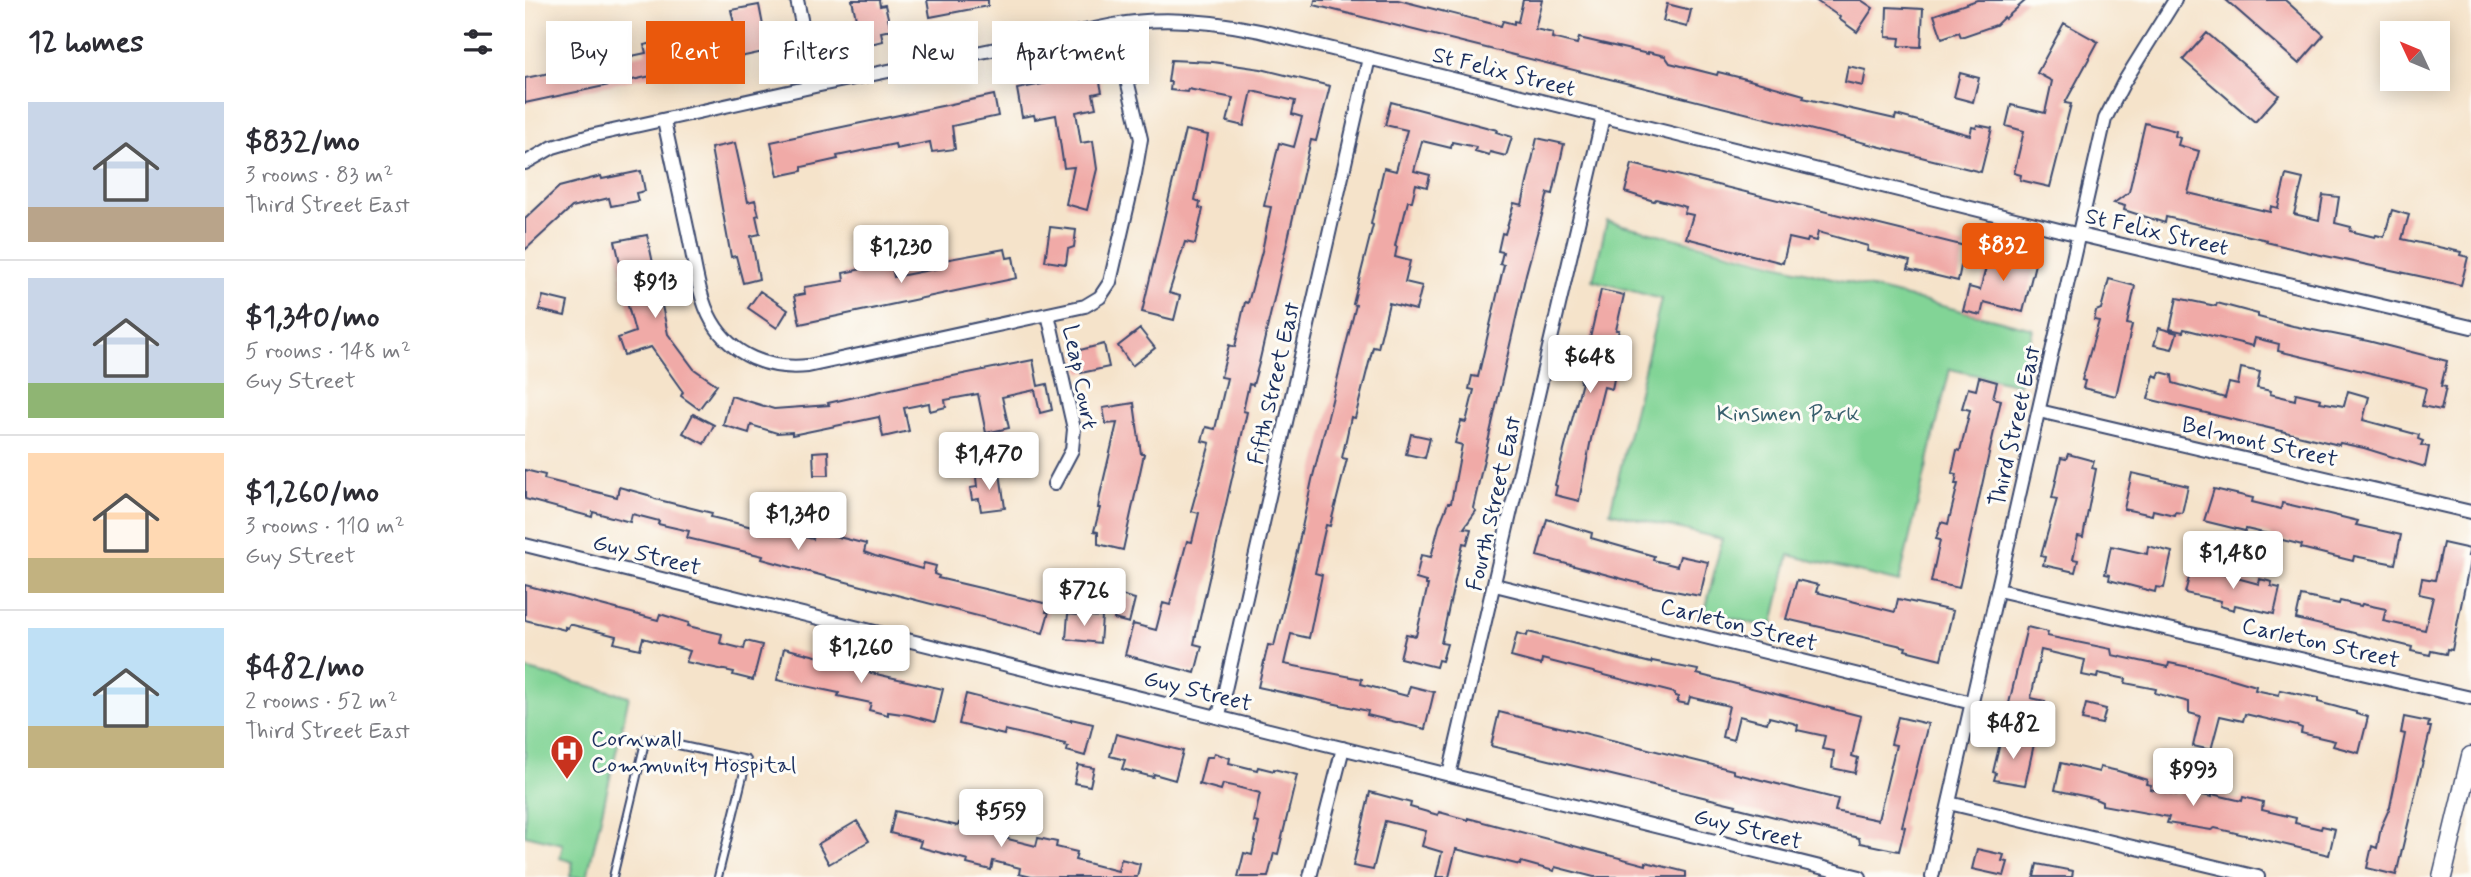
<!DOCTYPE html>
<html lang="en">
<head>
<meta charset="utf-8">
<style>
	:root { --surface:#fff; --page:#f7f7f7; --text:#2b2b33; --muted:#7c7c81; --line:#e1e1e2; --accent:#ea580c }
	body { margin:0; font-family:Mynerve,sans-serif; background:var(--page); color:var(--text); height:100vh; display:flex; flex-direction:column; font-size:26px; white-space:nowrap }
	* { box-sizing:border-box; margin:0 }
	p { font-size:23px; color:var(--muted) }
	.icon { flex:none; width:38px; height:38px; fill:none; stroke:currentColor; stroke-width:2; stroke-linecap:round; stroke-linejoin:round }
	.map { position:relative; flex:1; overflow:hidden }
	.sheet { display:flex; flex-direction:column; background:var(--surface); width:525px }
	.sheet>* { flex:none }
	.top-card { position:absolute; left:21px; top:21px; width:665px; height:63px; display:flex; gap:14px }
	.needle { width:46px; rotate:314deg }
	.controls { position:absolute; left:1855px; top:21px; display:grid; gap:14px }
	.controls a { display:grid; place-items:center; width:70px; height:70px; border-radius:0px; background:var(--surface); box-shadow:0 4px 18px #0003; font-size:35px }
	.price { position:absolute; translate:-50% -60px; padding:0 16px; border-radius:7px; background:#fff; color:#222; font-size:23px; line-height:46px; filter:drop-shadow(0 2px 4px #0008) }
	.price::after { content:''; position:absolute; left:50%; top:42px; width:21px; height:16px; margin-left:-10px; background:inherit; clip-path:polygon(0 0,100% 0,50% 100%) }
	.price.current { background:var(--accent); color:#fff }
	ul { padding:0; list-style:none }
	li { display:flex; align-items:center; gap:21px; height:175px; padding:0 28px }
	li+li { border-top:2px solid var(--line) }
	li span { display:grid; place-items:center; flex:none; width:196px; height:140px; border-radius:0px; color:#555 }
	li>.icon { margin-inline-start:auto }
	span .icon { width:84px; height:84px; fill:#fffc; stroke-width:1 }
	li b { font-size:30px }
	h2 { display:flex; justify-content:space-between; align-items:center; height:84px; padding:0 28px; font-size:30px }
	.pill { padding:0 24px; border-radius:0px; background:var(--surface); box-shadow:0 4px 18px #0003; font-size:24px; line-height:63px }
	.pill.current { background:var(--accent); color:#fff }
	main { display:flex; flex:1; min-height:0 }
	.map>svg:first-child { display:block }
</style>
</head>
<body>
<main>
<section class="sheet">
<h2>12 homes<svg class="icon" aria-label="filters" viewBox="0 0 24 24"><path d="M4 7h16M4 17h16"/><circle cx="9" cy="7" r="2"/><circle cx="15" cy="17" r="2"/></svg></h2>
<ul>
<li><span style="background:linear-gradient(#c9d6e8 75%,#b9a48a 0)"><svg class="icon" aria-label="home" viewBox="0 0 24 24"><path d="M3 11l9-7 9 7M6 9v11h12V9"/></svg></span><div><b>$832/mo</b><p>3 rooms · 83 m²</p><p>Third Street East</p></div></li>
<li><span style="background:linear-gradient(#c9d6e8 75%,#8fb573 0)"><svg class="icon" aria-label="home" viewBox="0 0 24 24"><path d="M3 11l9-7 9 7M6 9v11h12V9"/></svg></span><div><b>$1,340/mo</b><p>5 rooms · 148 m²</p><p>Guy Street</p></div></li>
<li><span style="background:linear-gradient(#ffd9b3 75%,#c2b280 0)"><svg class="icon" aria-label="home" viewBox="0 0 24 24"><path d="M3 11l9-7 9 7M6 9v11h12V9"/></svg></span><div><b>$1,260/mo</b><p>3 rooms · 110 m²</p><p>Guy Street</p></div></li>
<li><span style="background:linear-gradient(#bfe0f5 70%,#c2b280 0)"><svg class="icon" aria-label="home" viewBox="0 0 24 24"><path d="M3 11l9-7 9 7M6 9v11h12V9"/></svg></span><div><b>$482/mo</b><p>2 rooms · 52 m²</p><p>Third Street East</p></div></li>
</ul>
</section>
<div class="map">
<svg width="1946" height="877" viewBox="0 0 1946 877">
	<rect width="100%" height="100%" fill="#fdfcf7"/>
	<filter id="ink" filterUnits="userSpaceOnUse"><feTurbulence type="fractalNoise" baseFrequency=".0143" numOctaves="2"/><feDisplacementMap in="SourceGraphic" scale="14" xChannelSelector="R" yChannelSelector="G"/><feConvolveMatrix kernelMatrix="1 2 1 2 8 2 1 2 1" color-interpolation-filters="sRGB"/></filter>
	<filter id="wash" filterUnits="userSpaceOnUse"><feTurbulence type="fractalNoise" baseFrequency=".00686" numOctaves="4" result="noise"/><feDisplacementMap in="SourceGraphic" scale="28" xChannelSelector="R" yChannelSelector="G"/><feGaussianBlur stdDeviation="1.57" result="paint"/><feColorMatrix in="noise" values="0 0 0 0 0 0 0 0 0 0 0 0 0 0 0 0 0 1.4 0 .05"/><feComposite in="paint" operator="in"/></filter>
	<g filter="url(#wash)">
		<rect width="100%" height="100%" fill="#f5e3ca"/>
		<!-- green -->
		<path fill="#82d496" stroke="#4e827a" stroke-width="2" d="M1082,221l426,108 -14,56 -69,-16 -51,213 -110,-27 -17,73 -67,-16 17,-73 -112,-27 51,-213 -68,-19z
			M0,669l104,27 -42,181h-17l3,-15 -13,-4 3,-14 -38,-9z"/>
		<g id="blocks">
			<!-- building -->
			<path fill="#f0aaa7" d="M327,0h27l1,6 5,-1 6,25 -10,2 2,9 -21,5z
				M402,0h61v6l-58,11z
				M790,0h83l103,26 2,-5 11,3v-3l4,1 5,-22h19l-7,29 18,4 -1,5 25,6 2,-6 69,16v-2l17,4 5,7 47,12 1,-3 28,7 58,16 -1,3 92,21 1,-4 74,20 2,-8 4,1 1,-3 15,3 -11,44 -667,-167z
				M1290,0h46l12,8 -16,24 -18,-13 1,-2z
				M1452,0h49l-21,19 -1,-2 -8,8 -35,12 -2,-5 -17,6 -8,-23z
				M1701,0h59l39,35 -25,29z
				M1142,4l24,6 -4,17 -24,-6z
				M234,5l9,46 -243,52v-25l25,-5v3l54,-11 -1,-3 43,-9 -2,-8 25,-5v3l66,-15 -4,-18z
				M1362,7l36,2 -2,38 -22,-1 1,-8 -14,-1z
				M1539,23l34,19 -33,61 6,1 -21,83 -30,-7 1,-5 -7,-2 10,-42 -18,-5 5,-21 34,8 7,-32 -15,-8z
				M1682,33l72,62 -24,27 -72,-62z
				M646,60l42,2 48,7 69,17 -14,55 -5,-1 -52,223 -6,22 -4,-1 -6,27 4,1 -4,18 -49,214 8,2 -7,27 -70,-18 8,-31 23,6 7,-27 7,2 17,-64 5,1 7,-29 -8,-2 19,-68 -8,-2 4,-14 9,2 12,-51 -6,-1 8,-32 6,2 10,-45 3,1 14,-52 9,-44 -7,-1 15,-63 15,4 8,-30 -10,-3 3,-13 -43,-10 -8,35 -17,-4 6,-24 -45,-9 -1,3 -17,-2 1,-8h-3z
				M1323,66l18,4 -3,16 -18,-4z
				M573,73l4,19 -9,2 3,14 -20,4 5,31 12,-2 4,28 -10,41 -21,-6 8,-37 -10,1 -8,-53 -21,4 -1,-4 -12,2 -5,-28z
				M1435,73l19,5 -6,24 -19,-5z
				M469,95l4,21 -46,10 3,23 -23,3 -2,-10 -34,7 -1,-5 -58,12 1,3 -36,8v4l-24,5 -7,-34z
				M866,102l106,28 -1,2 16,5 -6,19 -16,-4 -1,3 -14,-4 1,-4 -24,-5 -1,6 -29,-7 -8,30 16,4 -3,12 -11,-3 -4,17h-4l-5,20h-2l-6,25 2,1 -2,10 15,4 -5,21 17,4 -6,24 -27,-7 -11,45 -5,-1 -18,71 -4,-1 -9,41 5,1 -17,67 -4,-1 -11,48 7,2 -13,63 -18,-4 -7,30 78,15 -1,5 46,12 3,-10 24,6 -9,37 -58,-14 1,-4 -110,-24 10,-42 6,1 22,-90 16,-76 44,-175 -3,-1 20,-79 -2,-1 13,-56 12,3 11,-41 -22,-5z
				M1620,123l31,8 -1,5 5,2 -2,7 21,6 -11,42 82,19 1,-6 7,2 8,-33 17,4 -9,35 25,6 4,-25 16,2 -4,26 16,4 -1,4 25,6 1,-2 8,2 8,-27 17,5 -7,24 59,13 -1,3 8,2 -7,28 -154,-33 -41,-10 1,-2 -101,-23 -1,6 -41,-13 1,-4 -11,-3 15,-11z
				M660,130l23,5 -13,65 5,2 -1,6 4,1 -8,35 -10,-2 -16,51 11,3 -6,24 -32,-8z
				M1012,138l27,6 -11,50 -5,-1 -22,81 -53,234 3,3 -12,17 7,1 -4,15 -4,-1 -22,100 6,1 -5,17 -4,-1 -2,7 -36,-9 6,-24 10,2 12,-51h-2v-3l-10,-3 5,-24 10,2 8,-31 9,-23h3l11,-58 -7,-2 6,-22 5,1 8,-32 -5,-1 3,-13 6,1 26,-112 -4,-1 3,-12 -5,-1 4,-18 3,1 9,-31 8,2z
				M210,143l13,59 7,-2 4,15 -3,1 4,18 -9,2 8,43 -16,4 -7,-27 -5,1 -20,-109z
				M1107,164l333,82 -7,35 -50,-12 2,-8 -43,-10 1,-5 -50,-14 -2,9 -8,-2 -1,3 -18,-4 -6,25 -97,-25 7,-23 -9,-2 2,-6 -30,-8 -2,2 -29,-9z
				M116,171l4,20 -9,2 2,8 -27,5 -2,-8 -37,9 -47,43v-31l34,-32 42,-11 1,3z
				M525,227l26,3 -2,17 -6,2 -2,15 -21,-3z
				M122,235l21,99 26,35 23,16 -18,24 -18,-13 2,-4 -32,-45 -27,8 -6,-17 17,-6 -15,-56h3l-8,-35z
				M480,249l2,9 6,-1 4,21 -217,46 -6,-28 11,-2 -1,-7 40,-6 -1,-8 24,-5 -1,-4 24,-5 4,18 51,-10 -1,-7z
				M1479,251l32,9 -13,52 -39,-10 -3,13 -18,-4 6,-24 11,3 10,-38 13,3z
				M1584,279l26,7 -8,38 5,1 -16,71 -33,-8 2,-7 -3,-1 17,-59 -5,-1 2,-9 5,-2z
				M1076,290l23,5 -8,35h3l-9,33 7,1 -5,25 -8,-2 -13,52 -12,62 -24,-6 2,-9 -2,-1 27,-103h-2z
				M235,291l28,19 -11,18 -29,-20z
				M18,296l25,6 -3,14 -26,-6z
				M1652,298l39,8 1,-3 41,11v3l35,9 75,15 79,20 -6,25 5,1 -5,23 -19,-4 4,-18 -14,-4 1,-1 -135,-32 1,-7 -24,-6 -2,8 -69,-17 -1,3 -13,-3z
				M1634,328l18,5 -5,16 -18,-4z
				M615,329l15,19 -23,18 -14,-20z
				M579,344l5,23 -28,6 -5,-22z
				M508,360l5,26 9,-2 5,26 -12,3 -5,-23 -33,7 7,31 -23,5 -8,-39 -33,6 1,7 -16,4 -1,-8 -25,5 5,23 -26,6 -4,-20 -87,18v-3l-15,1 -26,-8 -2,8 -26,-8 8,-29 43,13 55,-4 -1,-2 85,-19z
				M1716,368l19,4 -3,16 14,3 -1,3 25,6 1,-7 25,6 -1,3 24,4 4,-15 21,6 -6,23 56,15 -1,4 5,2 -2,4 8,2 -4,20 -61,-19 -24,-5 -1,2 -191,-46 6,-24 4,2 2,-5 12,3 1,8 52,15 4,-15 9,2z
				M1454,377l18,5 -4,16 8,2 -42,188 -28,-6 9,-42 -4,-1 5,-17 7,2 10,-40h-3l2,-10 -5,-1 5,-23 3,1 10,-41 -8,-2 6,-20 8,2z
				M609,403l7,51h3l-21,96 -25,-6v-12l-4,-1 6,-23h-2l2,-13 17,-72 -11,1 -3,-16z
				M168,414l21,11 -10,19 -21,-11z
				M886,434l19,4 -5,20 -19,-4z
				M303,451l1,24h-15l-1,-23z
				M1543,454l26,7 -2,7 4,1 -13,68 -5,-1 -5,23 5,1 -3,12 -32,-7 2,-8 -4,-1 16,-57 -5,-1 9,-40 5,1z
				M0,470l20,5 -1,4 73,18 2,-10 29,8 7,4 57,14 -1,4 58,14 1,-3 43,11 2,-8 51,13 -2,8 11,4 47,13 2,-6 12,3 -2,8 5,2 -1,2 110,26 -2,8h3l-6,21 -212,-55 -69,-19 1,-3 -76,-18 2,-7 -31,-7 1,-3 -27,-7 -2,8 -37,-10 -1,5 -67,-18z
				M475,473l5,35 -24,3 -2,-12 -7,1 -2,-12 7,-1 -1,-10z
				M1607,473l56,13 -6,27 -7,-1 -1,3 -21,-5 -1,5 -28,-6z
				M1689,489l39,9 -1,4 29,7 1,-6 43,10 33,8 -2,4 45,10 -6,29 -41,-8 -1,5 -52,-13 1,-3 -31,-8 1,-2 -26,-6 -1,2 -41,-10z
				M1022,519l45,14 -1,5 63,18 -1,4 24,6 3,-10 28,6 -8,34 -51,-10 -112,-30z
				M1918,543l27,6 -2,7h3l-19,94 -5,-1 -1,5 -15,-3 -1,4 -19,-4 1,-4 -116,-28 5,-23 38,8 1,-3 21,5 1,-2 24,5 -3,12 42,9 8,-33 -14,-3 3,-16 13,2z
				M1586,546l36,8 1,-8 24,6 -8,36 -8,-1 -1,5 -46,-12 1,-5 -5,-1z
				M1667,566l67,18 1,-5 12,3 -1,4 9,2 -6,26 -39,-9 -1,5 -14,-4 1,-5 -36,-8z
				M1272,580l21,5 -2,7 79,20 3,-13 55,12 -12,48 -36,-9 1,-3 -120,-28z
				M0,585l133,35 2,-6 29,9 -1,3 34,8 -2,9 24,6 2,-8 16,4 -9,35 -20,-5 1,-3 -48,-10 4,-11 -47,-13 -3,11 -26,-6 2,-7 -43,-11h-4l-1,3 -3,-1v3l-40,-10z
				M595,595l15,4 -6,24 -15,-4z
				M543,614l34,3 -2,26 -34,-4z
				M1502,627l21,5 -1,4 64,13 1,6 56,12 1,-4 30,6 57,17 -1,4 24,5 1,-5 38,8v4l38,10v2l12,3 -9,36 -26,-7 2,-5 -34,-8 1,-5 -5,-2 -52,-12 -2,7 -23,-5 -9,34 -18,-4 7,-30 -11,-3v-11l-34,-9 1,-4 -31,-6 1,-4 -28,-6 -1,5 -15,-3 3,-15 -44,-10 -10,48 14,3 -5,20 -33,-9z
				M1003,632l123,31 1,-2 46,9 -1,4 164,42 -9,40 6,2 -3,15 -23,-5 2,-17 -12,-2 3,-13 -28,-6 1,-5 -5,-2 -24,-6 -2,6 -28,-7 -6,24 -11,-3 7,-31 -39,-9 -2,7 -11,-2 1,-5 -3,-1v-3l-133,-34 -1,6 -30,-8 6,-24 10,3z
				M259,648l84,21 -1,3 76,17 -8,33 -26,-7 -21,-3v3l-19,-5 2,-7 -33,-7 1,-3 -62,-13z
				M441,694l105,27v-2l22,5 -8,32 -18,-5 1,-4 -4,-1 1,-2 -60,-14 -1,5 -45,-11z
				M1561,704l20,5 -4,15 -20,-4z
				M974,712l234,58v3l105,26 -3,12 43,9 18,-75 -5,-1 7,-27 30,7 -26,102 3,1 -6,24 -39,-8 -1,-5 -124,-31 1,-2 -245,-59z
				M1879,717l25,5 -1,5h3l-35,148 -29,-7 5,-22 5,2 4,-21 9,-20 15,-73 -4,-1z
				M591,734l67,17 -8,29 -21,-6 -1,3 -31,-8 3,-9 -15,-4z
				M1477,735l32,9 -9,41 -31,-5 2,-7 -3,-1z
				M689,753l16,5 -1,5 28,7 1,-3 16,4v-2l23,6 -19,79 -4,-1 -6,24h-30l6,-24 8,2 7,-32 -5,-1 6,-29 -27,-7 -10,-2 -2,6 -22,-6 7,-27h7z
				M1536,763l38,9 1,-5 18,4 29,9 -1,4 5,1 -1,4 28,6 1,-5 33,7v-3l30,7 1,-4 20,5 -1,8 34,8 -1,5 26,6 1,-3 13,3 -6,26 -114,-27 -4,2 -44,-7 2,-6 -67,-12v-3l-9,-4 -38,-8z
				M553,765l16,3 -4,18 -16,-3z
				M845,792l41,11 -1,4 28,8 1,-3 29,8v-2l178,47v-3l40,10v5h-92l-39,-10 -1,4 -33,-9 -1,3 -64,-16 -7,28h-13l6,-25 -20,-6 4,-15 -41,-10 -12,49 -20,-4z
				M370,811l63,15 1,-3 16,4 2,-7 8,2 1,-6 16,5 -1,5 5,1 -2,11 32,8 2,-8 19,4 -1,5 21,5 -2,8 43,11 3,-12 19,5 -3,13h-105l-13,-3 1,-6 -27,-7 -2,9 -24,-6 1,-4 -49,-13 2,-6 -31,-8z
				M332,821l12,20 -40,23 -11,-20z
				M1452,849l27,6 -2,6 6,1 -4,14 -32,-7z
				M1512,864l36,7 -1,6h-38z"/>
		</g>
	</g>
	<g filter="url(#ink)">
		<use href="#blocks" fill-opacity="0" stroke="#3c4a6e" stroke-width="2"/>
		<g fill="none" stroke-linecap="round" stroke-linejoin="round">
			<defs>
				<path id="service" d="M88,877l33,-139 101,22 -29,117"/>
				<path id="minor" d="M272,0l18,86
					M139,121c8,37 16,74 24,111 6,27 10,65 24,89 20,35 57,49 96,45l277,-60 15,-9 10,-15 25,-108 6,-35 -27,-114
					M0,163l28,-16 37,-11 225,-50 299,-61c47,-9 99,-4 146,6l799,199 412,97
					M523,314l26,115 -2,21 -18,34
					M1514,411l432,101
					M0,545l1335,332
					M970,585l477,118
					M1473,590l473,108
					M694,716l150,-658
					M924,775l154,-658
					M1424,803l309,74
					M785,877l33,-129
					M1407,877l173,-758 19,-37 51,-82"/>
				<path id="secondary" d="M1917,877l29,-121"/>
			</defs>
			<!-- service casing -->
			<use href="#service" stroke="#3c4a6e" stroke-width="10"/>
			<!-- minor casing -->
			<use href="#minor" stroke="#3c4a6e" stroke-width="16"/>
			<!-- secondary casing -->
			<use href="#secondary" stroke="#3c4a6e" stroke-width="21"/>
			<!-- service -->
			<use href="#service" stroke="#fff" stroke-width="6"/>
			<!-- minor -->
			<use href="#minor" stroke="#fff" stroke-width="12"/>
			<!-- secondary -->
			<use href="#secondary" stroke="#fff" stroke-width="18"/>
		</g>
	</g>
	<!-- icons -->
	<defs>
		<symbol id="hospital-pin" viewBox="-11 -11 22 30"><path d="M0 17L-7.5 6A9.5 9.5 0 1 1 7.5 6Z" fill="#c8321e" stroke="#fdfcf7"/><path d="M-5-5h3v3.5h4V-5h3V5h-3V1.5h-4V5h-3Z" fill="#fff"/></symbol>
	</defs>
	<g fill-rule="evenodd">
		<use href="#hospital-pin" x="23" y="732" width="38" height="52"/>
	</g>
	<g text-anchor="middle" stroke-width="6" stroke-linejoin="round" paint-order="stroke">
		<!-- street labels -->
		<g font-size="23" fill="#1b2f5e" stroke="#fdfcf7">
			<text transform="translate(979 71) rotate(14)" y="8">St Felix Street</text>
			<text transform="translate(1632 231) rotate(13)" y="8">St Felix Street</text>
			<text transform="translate(556 377) rotate(79)" y="8">Leap Court</text>
			<text transform="translate(748 383) rotate(-77)" y="8">Fifth Street East</text>
			<text transform="translate(1489 426) rotate(-77)" y="8">Third Street East</text>
			<text transform="translate(1735 441) rotate(13)" y="8">Belmont Street</text>
			<text transform="translate(968 503) rotate(-77)" y="8">Fourth Street East</text>
			<text transform="translate(122 554) rotate(14)" y="8">Guy Street</text>
			<text transform="translate(1214 624) rotate(14)" y="8">Carleton Street</text>
			<text transform="translate(1796 642) rotate(13)" y="8">Carleton Street</text>
			<text transform="translate(673 690) rotate(14)" y="8">Guy Street</text>
			<text transform="translate(1223 828) rotate(14)" y="8">Guy Street</text>
		</g>
		<!-- park labels -->
		<g font-size="23" fill="#3a616f" stroke="#fdfcf7">
			<text x="1263" y="421">Kinsmen Park</text>
		</g>
		<!-- poi labels -->
		<g font-size="23" fill="#1b2f5e" stroke="#fdfcf7" text-anchor="start">
			<text x="66" y="746">Cornwall<tspan x="66" dy="26">Community Hospital</tspan></text>
		</g>
	</g>
</svg>
<div class="controls">
<a><svg class="needle" viewBox="-14 -14 28 28"><path d="M0-13l5 13h-10z" fill="#e53935"/><path d="M0 13l5-13h-10z" fill="#7c7c81"/></svg></a>
</div>
<b class="price current" style="left:1478px;top:283px">$832</b>
<b class="price" style="left:376px;top:285px">$1,230</b>
<b class="price" style="left:130px;top:320px">$913</b>
<b class="price" style="left:1065px;top:395px">$648</b>
<b class="price" style="left:464px;top:492px">$1,470</b>
<b class="price" style="left:273px;top:552px">$1,340</b>
<b class="price" style="left:1708px;top:591px">$1,480</b>
<b class="price" style="left:559px;top:628px">$726</b>
<b class="price" style="left:336px;top:685px">$1,260</b>
<b class="price" style="left:1488px;top:761px">$482</b>
<b class="price" style="left:1668px;top:808px">$993</b>
<b class="price" style="left:476px;top:849px">$559</b>
<div class="top-card">
<a class="pill">Buy</a>
<a class="pill current">Rent</a>
<a class="pill">Filters</a>
<a class="pill">New</a>
<a class="pill">Apartment</a>
</div>
</div>
</main>
</body>
</html>
